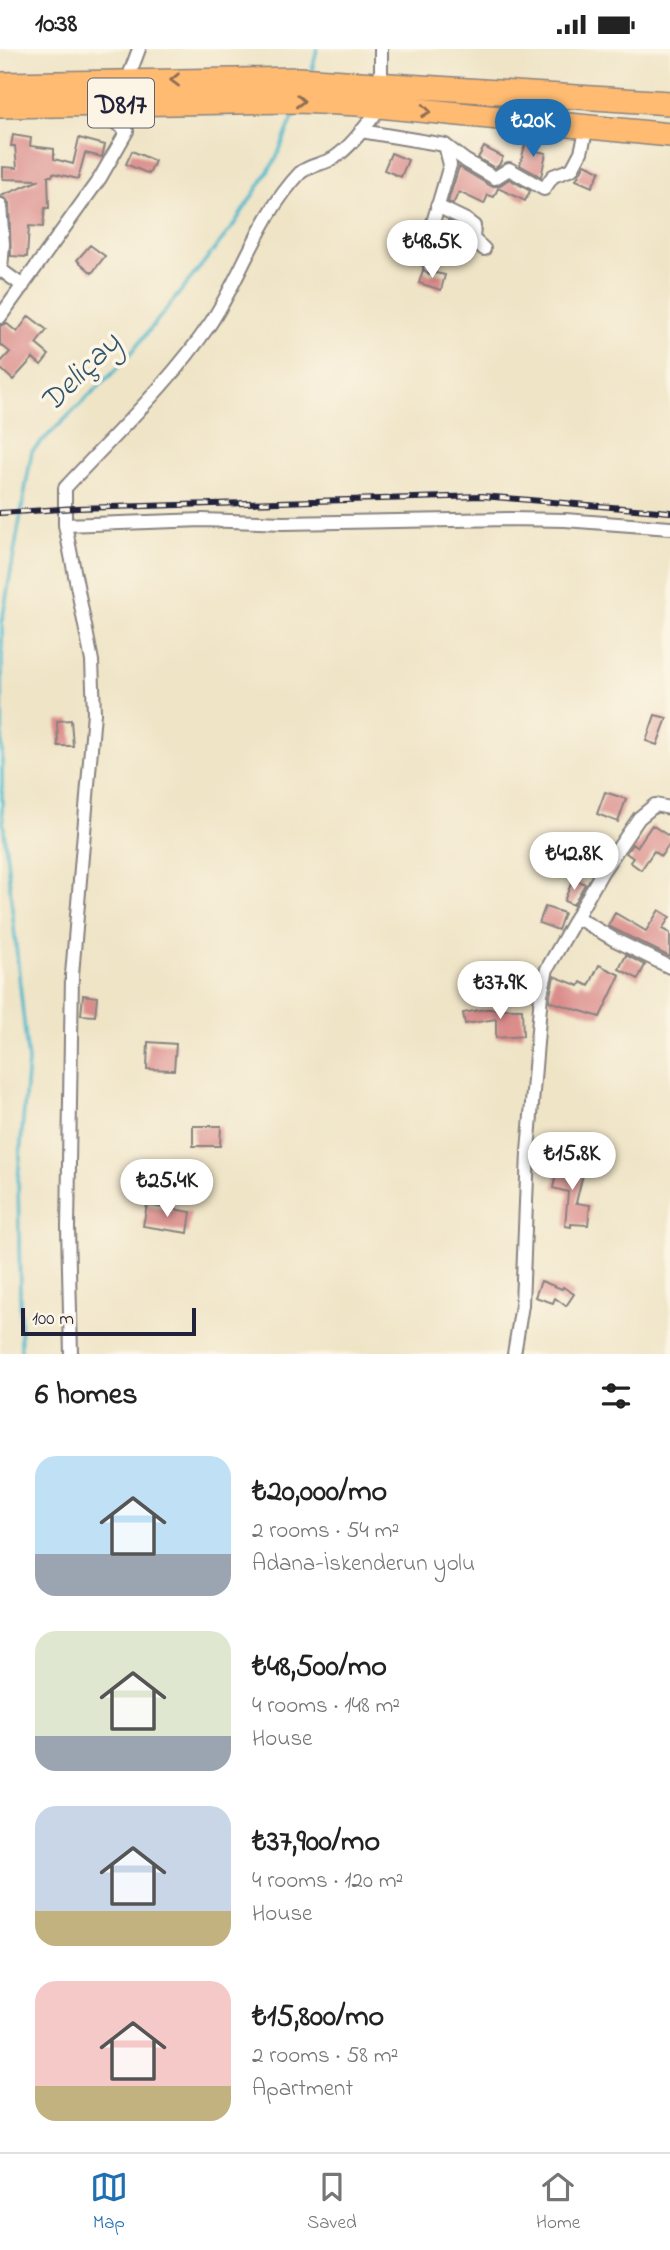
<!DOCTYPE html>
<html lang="en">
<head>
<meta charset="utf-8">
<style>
	:root { --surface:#fff; --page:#f2f2f2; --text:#222; --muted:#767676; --line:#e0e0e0; --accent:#1f6fb2 }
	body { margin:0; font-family:"Indie Flower",sans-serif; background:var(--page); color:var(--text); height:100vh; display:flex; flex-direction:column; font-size:26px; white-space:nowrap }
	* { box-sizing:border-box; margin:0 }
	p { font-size:23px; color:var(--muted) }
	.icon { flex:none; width:38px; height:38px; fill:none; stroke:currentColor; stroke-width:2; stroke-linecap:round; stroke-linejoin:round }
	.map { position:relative; height:1305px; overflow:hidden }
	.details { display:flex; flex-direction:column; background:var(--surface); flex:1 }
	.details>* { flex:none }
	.scale { position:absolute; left:21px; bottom:18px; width:175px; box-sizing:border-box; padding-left:7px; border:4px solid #22223b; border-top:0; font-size:19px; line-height:24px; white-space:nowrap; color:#22223b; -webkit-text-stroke:5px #fcf5e5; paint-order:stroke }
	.price { position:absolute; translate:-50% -60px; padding:0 16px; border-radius:24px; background:#fff; color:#222; font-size:23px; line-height:46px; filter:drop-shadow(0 2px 4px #0008) }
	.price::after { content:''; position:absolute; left:50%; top:42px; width:21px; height:16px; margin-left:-10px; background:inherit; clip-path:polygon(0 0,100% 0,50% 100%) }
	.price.active { background:var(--accent); color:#fff }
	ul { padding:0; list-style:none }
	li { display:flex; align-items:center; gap:21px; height:175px; padding:0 35px }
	li span { display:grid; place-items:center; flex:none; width:196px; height:140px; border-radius:21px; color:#555 }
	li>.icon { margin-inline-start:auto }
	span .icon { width:84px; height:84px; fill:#fffc; stroke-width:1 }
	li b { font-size:30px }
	h2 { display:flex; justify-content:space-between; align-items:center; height:84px; padding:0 35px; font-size:30px }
	.status { display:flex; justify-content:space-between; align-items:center; height:49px; padding:0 35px; background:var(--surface); direction:ltr }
	.status svg { height:19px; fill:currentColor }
	.menu { display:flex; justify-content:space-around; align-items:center; height:98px; border-top:2px solid var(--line); background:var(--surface); font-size:19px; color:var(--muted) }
	.menu a { display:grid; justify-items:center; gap:4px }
	.menu .active { color:var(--accent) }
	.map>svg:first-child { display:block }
</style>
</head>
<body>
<div class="status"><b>10:38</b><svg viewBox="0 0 49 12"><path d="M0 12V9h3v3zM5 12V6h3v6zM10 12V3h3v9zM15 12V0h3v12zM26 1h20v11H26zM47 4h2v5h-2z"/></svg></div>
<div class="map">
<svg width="670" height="1305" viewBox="0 0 670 1305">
	<rect width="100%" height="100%" fill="#fcf5e5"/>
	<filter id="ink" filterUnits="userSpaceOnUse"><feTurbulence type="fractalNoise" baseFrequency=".0143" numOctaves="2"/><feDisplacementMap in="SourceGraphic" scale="14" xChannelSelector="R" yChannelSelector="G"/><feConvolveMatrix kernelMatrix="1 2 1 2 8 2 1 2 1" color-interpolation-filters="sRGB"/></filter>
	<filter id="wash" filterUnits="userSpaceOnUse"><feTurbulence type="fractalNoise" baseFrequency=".00686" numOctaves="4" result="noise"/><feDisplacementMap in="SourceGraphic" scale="28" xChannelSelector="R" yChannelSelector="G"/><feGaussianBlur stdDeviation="1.57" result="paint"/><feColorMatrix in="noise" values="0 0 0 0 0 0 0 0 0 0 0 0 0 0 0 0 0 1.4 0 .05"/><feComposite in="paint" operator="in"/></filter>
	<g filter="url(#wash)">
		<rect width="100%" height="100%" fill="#efe4c6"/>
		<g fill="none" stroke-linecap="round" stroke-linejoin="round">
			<!-- stream -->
			<path stroke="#4db7cb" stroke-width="3.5" d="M312,22l5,-22
				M21,1305l-3,-175 10,-117 -26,-251v-189l30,-171 92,-89 109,-136 43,-67 20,-49"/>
		</g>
		<g id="blocks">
			<!-- building -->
			<path fill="#db8d8c" d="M13,86l18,3 -1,8 24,3v10l19,5 6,-26 26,7 -3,12 -17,-4 -7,26 -25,-6 -1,3h-4l1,32h-4l-2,19 -14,-1 -2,31 -16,-1 -2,-52 -2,-4 -6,-4 39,-16 -37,-1v-12l14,1 -2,-22h-4z
				M526,92l12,5 -2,5 10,2 -5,24 -21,-12z
				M484,98l19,10 -4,8 -4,3 -17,-10z
				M132,102l23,10 -6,13 -23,-10z
				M391,104l17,7 -7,17 -17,-7z
				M585,115l15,7 -8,16 -16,-7z
				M459,118l32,19h8l10,-7 21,12 -5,10 -27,-13 -4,9 -6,-2 -4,9 -25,-12 -6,12 -5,-2z
				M448,172l17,9 -11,15 -15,-12z
				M90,196l15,11 -13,17 -15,-13z
				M423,221l7,5 6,-2 9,2 -4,15 -22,-7z
				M29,267l18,14 -11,14 13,11 -8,10 -8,-7 -20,22 -13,-12v-5l10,-11 -10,-8v-18l6,-3 11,9z
				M655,666l12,3 -10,27 -11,-4z
				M71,671l2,26h-15l-1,-25z
				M605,743l21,7 -8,23 -21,-8z
				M652,776l18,12v6l-9,13 -7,-5 -13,19 -11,-8 3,-4 -7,-5 6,-9 5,3z
				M573,830l12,5 -12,21 -9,-4z
				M545,858l19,6 -6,17 -19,-7z
				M659,861l11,7 -8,12 8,4v24l-62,-31 7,-13 31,18z
				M626,906l19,10 -7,14 -19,-10z
				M599,916l21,10 -20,42 -51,-16 5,-25 25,10 2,-4 8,4z
				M83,946l14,2 -2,19 -14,-1z
				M486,960h36l1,27 -27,2v-19l-31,5 -2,-11z
				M148,993l28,2 -2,26 -27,-1z
				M193,1077h28l-1,20h-27z
				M559,1112l26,5 -9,37 14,2 -2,20 -17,-1v3l-6,-1 3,-34 -15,-4z
				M147,1156l44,7 -3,21 -45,-7z
				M541,1232l21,8 1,-2 11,7 -8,12 -11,-8 -2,5 -18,-6z"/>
		</g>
	</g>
	<g filter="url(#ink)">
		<use href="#blocks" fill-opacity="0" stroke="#888380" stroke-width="2"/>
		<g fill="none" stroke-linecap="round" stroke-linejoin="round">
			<defs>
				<path id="street" d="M381,0v33
					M127,32l12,-32
					M361,82l84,14 5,20 -21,71 1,30
					M445,96l21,16 29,17 14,-9 35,20 9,-13 19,-7 9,-17 6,-24
					M0,156l3,39 -2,26 22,16
					M437,157l29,14 8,6 -1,13 11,10
					M0,268l100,-139 27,-47 -33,-24
					M65,476l138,-5 80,3 227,-4 55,1 105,8
					M576,868l39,23 55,27
					M71,1305l-3,-127 4,-252 22,-262 -2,-52 -27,-136v-37c49,-53 104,-104 145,-164 32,-48 49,-108 90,-151 9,-8 24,-9 34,-15 19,-13 33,-34 47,-51
					M514,1305l8,-49 6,-153 13,-158 6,-25 55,-97 37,-54 16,-13 15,3"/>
				<path id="highway" d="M0,35l299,-5 371,24
					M0,57l298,-5 60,3 312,31"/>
			</defs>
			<!-- street casing -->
			<use href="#street" stroke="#888380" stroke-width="16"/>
			<!-- highway casing -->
			<use href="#highway" stroke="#888380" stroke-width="26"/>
			<!-- street -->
			<use href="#street" stroke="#fff" stroke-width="12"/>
			<!-- highway -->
			<use href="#highway" stroke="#ffbb71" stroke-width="23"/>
			<defs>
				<path id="rail" d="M0,464l77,-5 405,-12 188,16"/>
			</defs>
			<!-- rail casing -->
			<use href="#rail" stroke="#22223b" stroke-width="6"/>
			<!-- rail -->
			<use href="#rail" stroke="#fcf5e5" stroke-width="3.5" stroke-dasharray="10" stroke-linecap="butt"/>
		</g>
		<!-- one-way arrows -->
		<defs><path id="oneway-chevron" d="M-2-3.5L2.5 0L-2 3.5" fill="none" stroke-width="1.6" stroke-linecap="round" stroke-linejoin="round" transform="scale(1.75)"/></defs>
		<g stroke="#906e56">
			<use href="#oneway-chevron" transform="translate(175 31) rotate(179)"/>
			<use href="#oneway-chevron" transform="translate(300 52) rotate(2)"/>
			<use href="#oneway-chevron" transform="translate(426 62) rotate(6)"/>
		</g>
	</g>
	<g text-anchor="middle" stroke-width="7" stroke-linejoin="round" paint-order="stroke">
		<!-- shield labels -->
		<rect fill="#fcf5e5" stroke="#63616e" stroke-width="2" x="88" y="29.5" width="66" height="49" rx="5"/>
		<g font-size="28" font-weight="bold" fill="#22223b">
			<text x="121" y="64">D817</text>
		</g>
		<!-- water labels -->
		<g font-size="32" font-style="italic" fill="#31566d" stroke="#fcf5e5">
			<text transform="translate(79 322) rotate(-45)" y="11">Deliçay</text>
		</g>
	</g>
</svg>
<div class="scale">100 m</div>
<b class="price active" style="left:533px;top:110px">₺20K</b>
<b class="price" style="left:432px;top:231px">₺48.5K</b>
<b class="price" style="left:574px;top:843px">₺42.8K</b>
<b class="price" style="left:500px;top:972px">₺37.9K</b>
<b class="price" style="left:572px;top:1143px">₺15.8K</b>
<b class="price" style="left:167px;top:1170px">₺25.4K</b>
</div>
<section class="details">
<h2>6 homes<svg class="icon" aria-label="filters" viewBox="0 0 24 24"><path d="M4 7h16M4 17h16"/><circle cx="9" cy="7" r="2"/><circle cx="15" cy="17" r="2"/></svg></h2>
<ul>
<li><span style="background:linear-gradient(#bfe0f5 70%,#9aa5b1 0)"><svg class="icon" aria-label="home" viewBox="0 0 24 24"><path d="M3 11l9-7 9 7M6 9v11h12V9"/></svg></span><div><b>₺20,000/mo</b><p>2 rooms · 54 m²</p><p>Adana-İskenderun yolu</p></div></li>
<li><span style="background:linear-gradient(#dfe7d0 75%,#9aa5b1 0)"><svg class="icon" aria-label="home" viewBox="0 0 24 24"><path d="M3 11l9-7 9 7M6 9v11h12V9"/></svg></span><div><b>₺48,500/mo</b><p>4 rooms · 148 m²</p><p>House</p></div></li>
<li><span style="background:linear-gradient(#c9d6e8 75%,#c2b280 0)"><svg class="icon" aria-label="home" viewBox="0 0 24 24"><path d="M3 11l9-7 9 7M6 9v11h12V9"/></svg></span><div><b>₺37,900/mo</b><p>4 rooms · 120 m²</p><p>House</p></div></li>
<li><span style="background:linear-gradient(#f6c9c9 75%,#c2b280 0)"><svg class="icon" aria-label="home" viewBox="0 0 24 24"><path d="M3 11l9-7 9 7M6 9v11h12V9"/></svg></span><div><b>₺15,800/mo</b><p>2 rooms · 58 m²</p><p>Apartment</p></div></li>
</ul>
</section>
<nav class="menu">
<a class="active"><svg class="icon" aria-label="map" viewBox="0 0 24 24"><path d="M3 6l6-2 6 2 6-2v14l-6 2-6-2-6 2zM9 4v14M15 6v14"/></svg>Map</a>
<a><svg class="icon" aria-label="saved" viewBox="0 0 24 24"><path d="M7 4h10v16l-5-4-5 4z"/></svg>Saved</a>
<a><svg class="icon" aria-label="home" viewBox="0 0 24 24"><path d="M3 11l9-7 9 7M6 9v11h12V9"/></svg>Home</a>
</nav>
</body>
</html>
